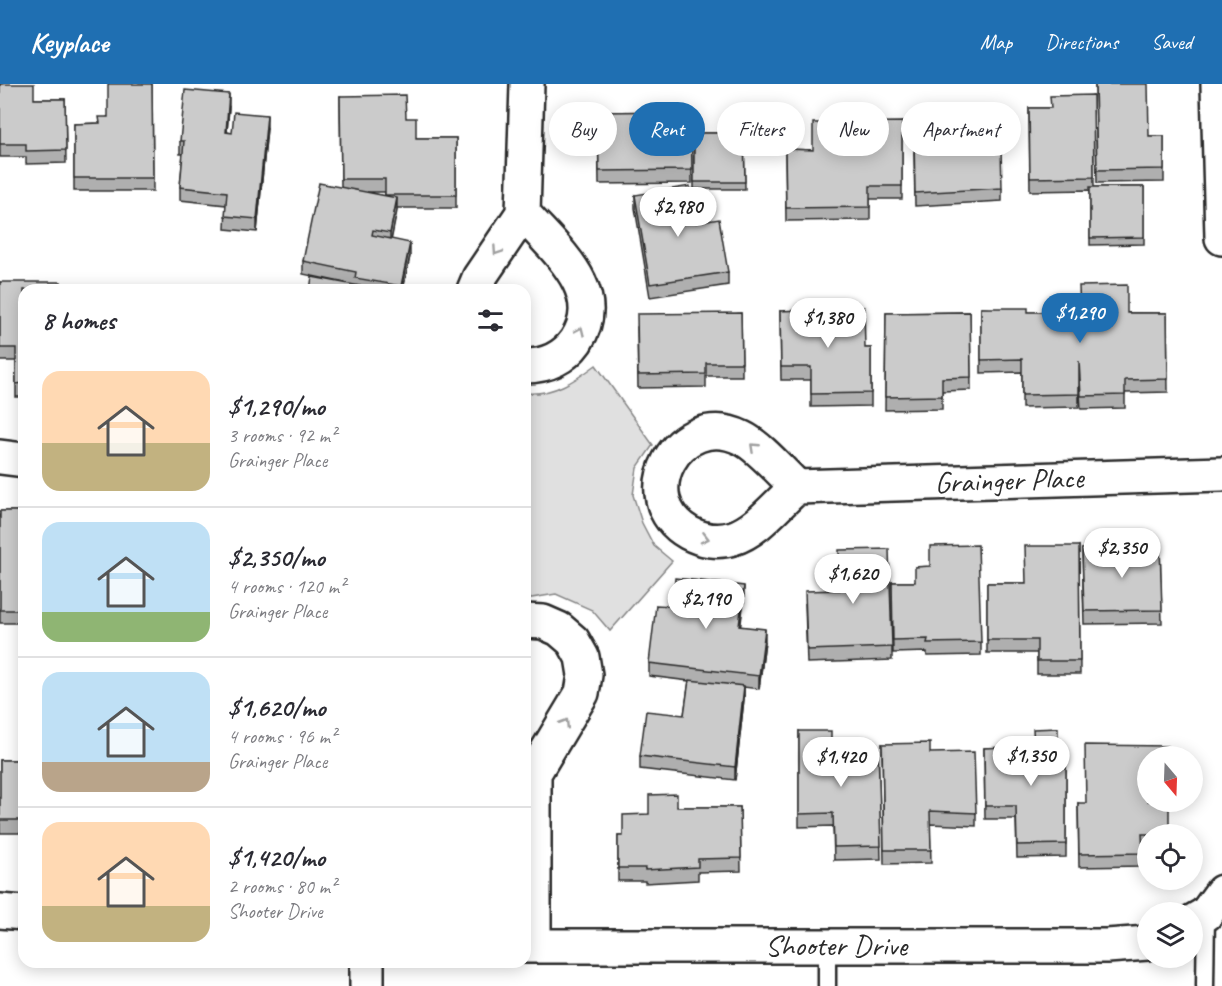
<!DOCTYPE html>
<html lang="en">
<head>
<meta charset="utf-8">
<style>
	:root { --surface:#fff; --page:#f2f2f3; --text:#2b2b33; --muted:#7c7c81; --line:#e1e1e2; --accent:#1f6fb2 }
	body { margin:0; font-family:Caveat,sans-serif; background:var(--page); color:var(--text); height:100vh; display:flex; flex-direction:column; font-size:22px; white-space:nowrap }
	* { box-sizing:border-box; margin:0 }
	p { font-size:20px; color:var(--muted) }
	.icon { flex:none; width:33px; height:33px; fill:none; stroke:currentColor; stroke-width:2; stroke-linecap:round; stroke-linejoin:round }
	.map { position:relative; flex:1; overflow:hidden }
	.sheet { position:absolute; left:18px; top:200px; width:513px; height:684px; display:flex; flex-direction:column; background:var(--surface); border-radius:18px; box-shadow:0 3px 15px #0003 }
	.sheet>* { flex:none }
	.hud { position:absolute; left:549px; top:18px; width:570px; height:54px; display:flex; gap:12px }
	.needle { width:39px; rotate:161deg }
	.controls { position:absolute; left:1137px; top:662px; display:grid; gap:12px }
	.controls a { display:grid; place-items:center; width:66px; height:66px; border-radius:50%; background:var(--surface); box-shadow:0 3px 15px #0003; font-size:30px }
	.price { position:absolute; translate:-50% -51px; padding:0 14px; border-radius:21px; background:#fff; color:#222; font-size:20px; line-height:39px; filter:drop-shadow(0 2px 3px #0008) }
	.price::after { content:''; position:absolute; left:50%; top:36px; width:18px; height:14px; margin-left:-9px; background:inherit; clip-path:polygon(0 0,100% 0,50% 100%) }
	.price.active { background:var(--accent); color:#fff }
	ul { padding:0; list-style:none }
	li { display:flex; align-items:center; gap:18px; height:150px; padding:0 24px }
	li+li { border-top:2px solid var(--line) }
	li span { display:grid; place-items:center; flex:none; width:168px; height:120px; border-radius:18px; color:#555 }
	li>.icon { margin-inline-start:auto }
	span .icon { width:72px; height:72px; fill:#fffc; stroke-width:1 }
	li b { font-size:26px }
	h2 { display:flex; justify-content:space-between; align-items:center; height:72px; padding:0 24px; font-size:26px }
	.tag { padding:0 21px; border-radius:27px; background:var(--surface); box-shadow:0 3px 15px #0003; font-size:21px; line-height:54px }
	.tag.active { background:var(--accent); color:#fff }
	header { display:flex; align-items:center; gap:36px; box-sizing:border-box; height:84px; padding:0 30px; background:var(--accent); color:#fff }
	header strong { font-size:28px }
	nav { display:flex; gap:33px; margin-inline-start:auto; font-size:21px }
	.map>svg:first-child { display:block }
</style>
</head>
<body>
<header>
<strong>Keyplace</strong>
<nav><a>Map</a><a>Directions</a><a>Saved</a></nav>
</header>
<div class="map">
<svg width="1222" height="902" viewBox="0 0 1222 902">
	<rect width="100%" height="100%" fill="#fff"/>
	<filter id="ink" filterUnits="userSpaceOnUse"><feTurbulence type="fractalNoise" baseFrequency=".0167" numOctaves="2"/><feDisplacementMap in="SourceGraphic" scale="12" xChannelSelector="R" yChannelSelector="G"/><feConvolveMatrix kernelMatrix="1 2 1 2 8 2 1 2 1" color-interpolation-filters="sRGB"/></filter>
	<g filter="url(#ink)">
		<!-- green -->
		<path fill="#e0e0e0" stroke="#868686" stroke-width="1.5" d="M596,281l57,80 -16,23 -4,27 9,28 12,23 18,15 -62,70 -18,-21 -36,-16 -31,5v-206c27,3 51,-13 71,-28z"/>
		<g fill="none" stroke-linecap="round" stroke-linejoin="round">
			<defs>
				<path id="lane" d="M827,902v-42
					M1205,902l1,-72"/>
				<path id="street" d="M1218,0l4,154
					M523,129c30,35 86,78 53,128 -12,17 -30,25 -51,25
					M474,206l5,-12 44,-65 4,-129
					M0,373l24,3
					M797,403c-15,-14 -38,-41 -55,-49 -64,-31 -113,61 -53,95 13,7 29,10 44,5 24,-7 45,-35 64,-51l425,-13
					M525,537l18,1 16,7 14,12 9,16 3,18 -3,18 -48,80v173
					M0,827l24,2
					M1192,838l14,-8 16,-22
					M525,862h582l41,-3
					M367,902v-24"/>
			</defs>
			<!-- lane casing -->
			<use href="#lane" stroke="#2b2b2b" stroke-width="21"/>
			<!-- street casing -->
			<use href="#street" stroke="#2b2b2b" stroke-width="38"/>
			<!-- lane -->
			<use href="#lane" stroke="#fff" stroke-width="16"/>
			<!-- street -->
			<use href="#street" stroke="#fff" stroke-width="33"/>
		</g>
		<!-- wall -->
		<path fill="#afafaf" stroke="#2b2b2b" stroke-width="1.5" fill-rule="evenodd" d="M0,0l34,15h31l1,64 -40,1v-7h-26z
			M152,0l1,107h-79v-67l25,-1z
			M1095,0l54,52h15v46l-67,1z
			M1093,11l1,92h50v57l-54,1v-55l-60,1 -1,-83h21z
			M340,12l66,22 10,20h40v70h-59l-6,31 19,17 -7,34h-93l35,-7 -42,-9v-13l38,-74zM367,108h18v4z
			M229,23l-2,25 5,1 35,-5 -10,104 -32,-3 1,-24 -46,-5v-13l3,-33h-3v-13z
			M691,27l1,72 -93,1 -1,-72z
			M947,27l55,77v13l-87,5 -1,-54 33,-14z
			M902,38v77h-32v21l-84,1 -1,-72 28,1z
			M694,49h50l1,56h-51z
			M635,111l61,28 32,49v13l-78,12 -15,-89z
			M0,198l24,8v107h-8v-36h-16z
			M981,224l47,4 139,1 1,79 -43,1v15l-44,1 -2,-32v30l-57,1v-36l-41,1z
			M780,227l85,37h6v58l-60,1v-27h-30z
			M970,228l1,78 -29,1v18l-57,1 1,-97z
			M741,229l1,63h-36v11l-68,1 -1,-61z
			M0,427h24v112h-24z
			M1079,462l1,128h-43v-21h-50v-70h39z
			M1160,463l2,76 -78,1 -2,-75z
			M892,498h23l66,60v13l-54,1v-4l-34,1z
			M744,515l-4,27 25,16 -6,47 -15,-2v12l-9,81 -95,-11v-13l44,-41 5,-34 -40,-5v-13l24,-57z
			M805,520l87,43v13l-85,3z
			M799,647l32,16h47l3,112 -47,1 -1,-34 -34,1z
			M882,660l48,9 46,60v13l-46,-2 1,39 -47,1z
			M1066,662v111l-49,1 -1,-39h-31l-1,-71z
			M0,676h24v73h-24z
			M1078,719l70,31v13l-6,1 1,18 -64,1z
			M677,723h63l1,64 -43,1v8l-53,3v-2h-27v-45h5l26,-22z"/>
		<!-- shaded-wall -->
		<path fill="#8e8e8e" stroke="#2b2b2b" stroke-width="1.5" d="M229,10v13l-3,38v-13z
			M267,31v13l-10,104v-13z
			M397,114v13l-7,35v-13z
			M410,159v13l-7,34h-2z
			M744,502v13l-5,40v-13z
			M765,545v13l-6,47v-13z
			M744,602v13l-9,81v-13z"/>
		<!-- building -->
		<path fill="#cbcbcb" stroke="#2b2b2b" stroke-width="1.5" d="M0,0h34v15h31l1,51 -40,1v-7h-26z
			M108,0h44l1,94h-79v-54l26,-1 -1,-6h9z
			M1095,0h53l1,52h15v33l-67,1z
			M185,6l44,4 -3,38 6,1 2,-21 33,3 -10,104 -32,-3 2,-24 -47,-5 4,-46h-4z
			M405,11l1,23h10v20h40v57h-71v-16h-44l-1,-83z
			M1093,11l1,82 -64,1 -1,-70h22l-1,-12z
			M1000,25l2,79 -87,5 -1,-54 34,-1 -1,-27z
			M691,27l1,59 -93,1 -1,-59z
			M902,38v64h-32v21l-84,1 -1,-59 28,1v-27z
			M694,49h50l1,49h-51z
			M319,99l78,15 -7,35 -17,-3 -1,5 38,8 -9,43 -46,-8 1,-6 -53,-11z
			M690,102l6,37 23,-4 9,53 -78,12 -15,-89z
			M1090,103h54v50l-54,1z
			M312,193l69,13h-71z
			M0,198h61v8h-37v93l-8,1v-36h-16z
			M1127,201v28h40l1,66 -43,1v15l-44,1 -2,-35v33l-57,1v-36l-41,1v-52h47v4h52l-1,-26z
			M864,223l1,41h6v45l-60,1v-27h-30l-1,-56z
			M970,228l1,65 -29,1v18l-57,1 1,-84z
			M741,229l1,50h-36v11l-68,1 -1,-61z
			M0,427h24v99h-24z
			M978,461l3,97 -54,1 1,-4 -35,1 -1,-58h23v-15l15,-1v-20z
			M1025,462h54l1,115h-43v-21h-50v-57h39z
			M1160,463l2,63 -78,1 -2,-62z
			M889,465l3,98 -85,3 -2,-59 35,-1 -1,-40z
			M675,494l69,8 -5,40 26,3 -6,47 -110,-13 7,-58 17,1z
			M689,596l55,6 -9,81 -95,-11 6,-45 38,4z
			M1058,644v18h8v98l-49,1 -1,-39h-31l-1,-58 50,-2 -1,-17z
			M799,647h32v16h47l3,99 -47,1 -1,-34 -34,1z
			M930,659v10l44,-1 2,61 -46,-2 1,39h-47l-2,-106z
			M1085,661l83,1 1,10h-21v45h21v33h-27l1,19 -64,1 -1,-51h8z
			M0,676h24v60h-24z
			M677,710v13h63l1,51 -43,1v8l-53,3v-2h-27v-32h5v-21l26,-1v-19z"/>
		<!-- one-way arrows -->
		<defs><path id="oneway-chevron" d="M-2-3.5L2.5 0L-2 3.5" fill="none" stroke-width="1.6" stroke-linecap="round" stroke-linejoin="round" transform="scale(1.5)"/></defs>
		<g stroke="#a0a0a0">
			<use href="#oneway-chevron" transform="translate(497 167) rotate(124)"/>
			<use href="#oneway-chevron" transform="translate(580 247) rotate(-66)"/>
			<use href="#oneway-chevron" transform="translate(754 363) rotate(-137)"/>
			<use href="#oneway-chevron" transform="translate(705 454) rotate(14)"/>
			<use href="#oneway-chevron" transform="translate(565 639) rotate(-58)"/>
		</g>
	</g>
	<g text-anchor="middle" stroke-width="6" stroke-linejoin="round" paint-order="stroke">
		<!-- street labels -->
		<g font-size="30" fill="#2b2b2b" stroke="#fff">
			<text transform="translate(1009 396) rotate(-2)" y="10">Grainger Place</text>
			<text x="836" y="871">Shooter Drive</text>
		</g>
	</g>
</svg>
<div class="controls">
<a><svg class="needle" viewBox="-14 -14 28 28"><path d="M0-13l5 13h-10z" fill="#e53935"/><path d="M0 13l5-13h-10z" fill="#7c7c81"/></svg></a>
<a><svg class="icon" aria-label="locate" viewBox="0 0 24 24"><circle cx="12" cy="12" r="6"/><path d="M12 2v4M12 18v4M2 12h4M18 12h4"/></svg></a>
<a><svg class="icon" aria-label="layers" viewBox="0 0 24 24"><path d="M12 4l9 5-9 5-9-5zM3 14l9 5 9-5"/></svg></a>
</div>
<b class="price" style="left:678px;top:154px">$2,980</b>
<b class="price active" style="left:1080px;top:260px">$1,290</b>
<b class="price" style="left:828px;top:265px">$1,380</b>
<b class="price" style="left:1122px;top:495px">$2,350</b>
<b class="price" style="left:853px;top:521px">$1,620</b>
<b class="price" style="left:706px;top:546px">$2,190</b>
<b class="price" style="left:1031px;top:703px">$1,350</b>
<b class="price" style="left:841px;top:704px">$1,420</b>
<div class="hud">
<a class="tag">Buy</a>
<a class="tag active">Rent</a>
<a class="tag">Filters</a>
<a class="tag">New</a>
<a class="tag">Apartment</a>
</div>
<section class="sheet">
<h2>8 homes<svg class="icon" aria-label="filters" viewBox="0 0 24 24"><path d="M4 7h16M4 17h16"/><circle cx="9" cy="7" r="2"/><circle cx="15" cy="17" r="2"/></svg></h2>
<ul>
<li><span style="background:linear-gradient(#ffd9b3 60%,#c2b280 0)"><svg class="icon" aria-label="home" viewBox="0 0 24 24"><path d="M3 11l9-7 9 7M6 9v11h12V9"/></svg></span><div><b>$1,290/mo</b><p>3 rooms · 92 m²</p><p>Grainger Place</p></div></li>
<li><span style="background:linear-gradient(#bfe0f5 75%,#8fb573 0)"><svg class="icon" aria-label="home" viewBox="0 0 24 24"><path d="M3 11l9-7 9 7M6 9v11h12V9"/></svg></span><div><b>$2,350/mo</b><p>4 rooms · 120 m²</p><p>Grainger Place</p></div></li>
<li><span style="background:linear-gradient(#bfe0f5 75%,#b9a48a 0)"><svg class="icon" aria-label="home" viewBox="0 0 24 24"><path d="M3 11l9-7 9 7M6 9v11h12V9"/></svg></span><div><b>$1,620/mo</b><p>4 rooms · 96 m²</p><p>Grainger Place</p></div></li>
<li><span style="background:linear-gradient(#ffd9b3 70%,#c2b280 0)"><svg class="icon" aria-label="home" viewBox="0 0 24 24"><path d="M3 11l9-7 9 7M6 9v11h12V9"/></svg></span><div><b>$1,420/mo</b><p>2 rooms · 80 m²</p><p>Shooter Drive</p></div></li>
</ul>
</section>
</div>
</body>
</html>
